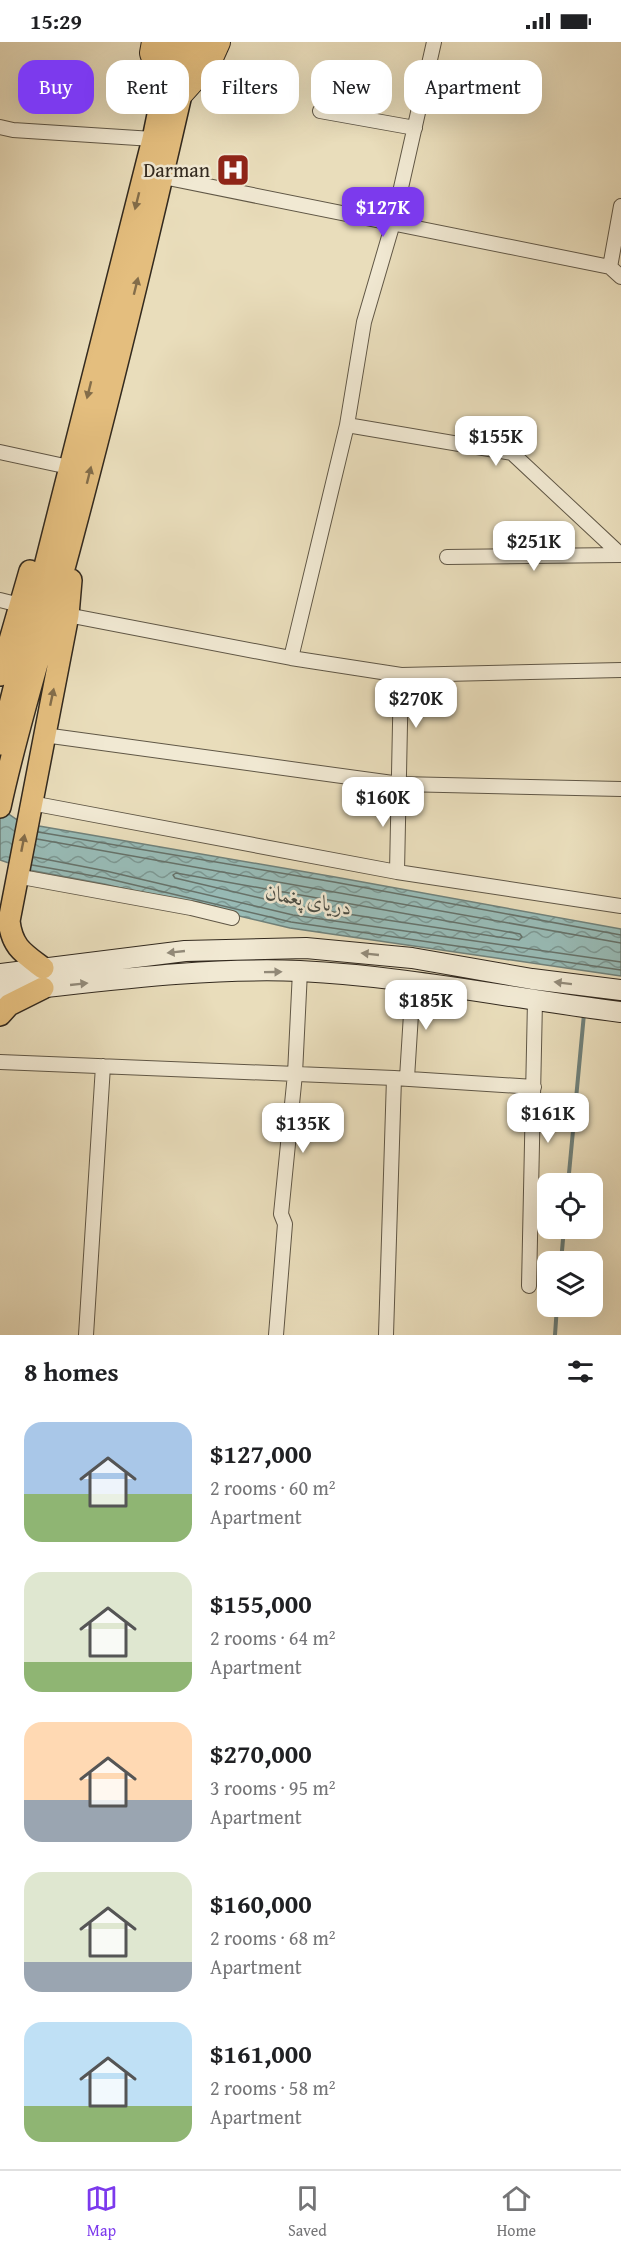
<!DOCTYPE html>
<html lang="en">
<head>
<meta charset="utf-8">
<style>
	:root { --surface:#fff; --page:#f6f6f6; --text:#202124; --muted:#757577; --line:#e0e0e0; --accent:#7c3aed }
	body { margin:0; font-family:"Gentium Book Plus",Amiri,serif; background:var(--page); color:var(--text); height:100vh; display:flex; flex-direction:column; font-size:22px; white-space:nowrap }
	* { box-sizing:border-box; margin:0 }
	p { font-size:20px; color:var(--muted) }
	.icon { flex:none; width:33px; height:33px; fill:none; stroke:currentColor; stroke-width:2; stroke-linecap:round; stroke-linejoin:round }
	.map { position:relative; height:1293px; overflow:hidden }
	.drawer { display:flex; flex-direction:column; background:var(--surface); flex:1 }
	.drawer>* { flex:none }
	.hud { position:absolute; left:18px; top:18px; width:585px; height:54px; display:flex; gap:12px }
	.controls { position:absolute; left:537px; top:1131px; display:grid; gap:12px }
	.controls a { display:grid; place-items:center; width:66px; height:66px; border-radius:12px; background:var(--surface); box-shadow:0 6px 24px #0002; font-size:30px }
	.price { position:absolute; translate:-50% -51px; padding:0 14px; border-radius:12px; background:#fff; color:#222; font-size:20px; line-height:39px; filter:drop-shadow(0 2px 3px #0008) }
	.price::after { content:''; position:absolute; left:50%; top:36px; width:18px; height:14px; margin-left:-9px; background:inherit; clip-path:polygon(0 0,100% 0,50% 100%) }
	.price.current { background:var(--accent); color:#fff }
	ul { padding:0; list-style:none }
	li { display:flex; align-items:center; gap:18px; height:150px; padding:0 24px }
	li span { display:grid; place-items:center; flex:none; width:168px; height:120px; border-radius:18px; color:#555 }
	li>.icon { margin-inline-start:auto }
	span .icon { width:72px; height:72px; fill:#fffc; stroke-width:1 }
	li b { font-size:26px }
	h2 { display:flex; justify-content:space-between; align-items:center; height:72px; padding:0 24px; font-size:26px }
	.chip { padding:0 21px; border-radius:18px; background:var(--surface); box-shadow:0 6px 24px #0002; font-size:21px; line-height:54px }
	.chip.current { background:var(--accent); color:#fff }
	.status { display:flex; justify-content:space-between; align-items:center; height:42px; padding:0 30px; background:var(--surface); direction:ltr }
	.status svg { height:16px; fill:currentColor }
	.menu { display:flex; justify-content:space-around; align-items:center; height:84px; border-top:2px solid var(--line); background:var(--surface); font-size:16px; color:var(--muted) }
	.menu a { display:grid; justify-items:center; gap:3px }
	.menu .current { color:var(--accent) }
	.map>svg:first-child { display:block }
</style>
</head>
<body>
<div class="status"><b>15:29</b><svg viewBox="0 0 49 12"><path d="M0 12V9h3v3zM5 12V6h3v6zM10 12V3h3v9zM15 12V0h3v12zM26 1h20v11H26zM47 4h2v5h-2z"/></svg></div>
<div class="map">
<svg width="621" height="1293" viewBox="0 0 621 1293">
	<defs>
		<pattern id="water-waves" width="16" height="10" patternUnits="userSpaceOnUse" patternTransform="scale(1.5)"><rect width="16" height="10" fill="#98bbb6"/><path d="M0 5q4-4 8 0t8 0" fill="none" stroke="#7d9893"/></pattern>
	</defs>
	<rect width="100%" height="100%" fill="#e9ddbb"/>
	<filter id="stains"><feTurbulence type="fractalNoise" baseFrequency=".00333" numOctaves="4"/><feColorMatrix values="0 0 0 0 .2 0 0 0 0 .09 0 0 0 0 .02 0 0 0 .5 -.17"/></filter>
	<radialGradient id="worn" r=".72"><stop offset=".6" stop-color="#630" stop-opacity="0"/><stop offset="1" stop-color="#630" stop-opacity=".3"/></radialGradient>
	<!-- water -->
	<path fill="url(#water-waves)" stroke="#70817a" stroke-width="1.5" d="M0,766l16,11 23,7 296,51 286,52v47l-331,-48 -186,-44 -75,-14 -29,-10z"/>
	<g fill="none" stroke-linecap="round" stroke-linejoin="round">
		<!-- shore -->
		<path stroke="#66726a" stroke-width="1.5" d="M38,790l296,50 287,53
			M37,797l584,104
			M34,815l72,14 187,44 328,47
			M32,823l73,13 186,44 330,48
			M176,831l344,61 2,3 -3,3 -224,-34 -120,-28 -2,-3z"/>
		<!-- stream -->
		<path stroke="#70817a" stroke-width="4" d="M568,1142l16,-170
			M561,1220l3,-34
			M555,1293l2,-29"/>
		<defs>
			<path id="street" d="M320,69l95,17
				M0,85l13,3 140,9
				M163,135l447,90 11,10
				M610,225l11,-61
				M347,383l165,28 109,102
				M0,410l69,15
				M447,515l174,-2
				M0,558l20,5
				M62,572l229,44 110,17 220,-5
				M291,616l56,-233 17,-103 29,-99 41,-181
				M44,693l356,49 221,5
				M31,761l366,69 224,34
				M397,830l4,-197
				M16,834l175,32 41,10
				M0,1020l394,16 140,9
				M407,1036l6,-96
				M529,1244l6,-285
				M86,1293l17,-269
				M276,1293l9,-111 -4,-10 14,-140 5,-103
				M386,1293l8,-257"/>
			<path id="secondary" d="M0,932l185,-23 121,-3 106,10 120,21 89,11
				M0,950c98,-10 201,-25 300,-21 107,5 215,28 321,41"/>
			<path id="primary" d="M0,633l30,-104
				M0,702l153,-605 20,-97
				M0,765c20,-93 50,-183 74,-276 43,-162 82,-325 119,-489
				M43,926c-20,-15 -31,-21 -34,-47l59,-306 3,-35
				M0,973l9,-10 34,-17"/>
			<path id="highway" d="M155,0l-2,11 12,34
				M182,49l26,-29 9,-20"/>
		</defs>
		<!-- street casing -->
		<use href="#street" stroke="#605746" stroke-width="16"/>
		<!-- secondary casing -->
		<use href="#secondary" stroke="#332a1f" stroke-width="22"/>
		<!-- primary casing -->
		<use href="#primary" stroke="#332a1f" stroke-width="24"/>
		<!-- highway casing -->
		<use href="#highway" stroke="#332a1f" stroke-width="28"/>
		<!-- street -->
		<use href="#street" stroke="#f1e9d3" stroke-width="14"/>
		<!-- secondary -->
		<use href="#secondary" stroke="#f1e9d3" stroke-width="20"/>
		<!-- primary -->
		<use href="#primary" stroke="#e4be7e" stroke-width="21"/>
		<!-- highway -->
		<use href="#highway" stroke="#e4be7e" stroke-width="26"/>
	</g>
	<!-- one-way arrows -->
	<defs><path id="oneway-solid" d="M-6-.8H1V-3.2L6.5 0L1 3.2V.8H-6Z" transform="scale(1.5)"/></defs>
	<g fill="#836d4a">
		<use href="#oneway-solid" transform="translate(137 159) rotate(104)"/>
		<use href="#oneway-solid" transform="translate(136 244) rotate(-76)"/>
		<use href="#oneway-solid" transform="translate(89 348) rotate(104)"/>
		<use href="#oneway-solid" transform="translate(89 433) rotate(-76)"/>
		<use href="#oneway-solid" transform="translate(52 655) rotate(-78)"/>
		<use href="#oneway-solid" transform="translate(23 801) rotate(-79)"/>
	</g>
	<g fill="#928a79">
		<use href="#oneway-solid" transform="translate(176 910) rotate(174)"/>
		<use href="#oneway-solid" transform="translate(370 912) rotate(-174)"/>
		<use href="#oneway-solid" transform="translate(273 930) rotate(-1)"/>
		<use href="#oneway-solid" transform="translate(563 941) rotate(-173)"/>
		<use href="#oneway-solid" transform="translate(79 942) rotate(-6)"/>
	</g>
	<!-- icons -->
	<defs>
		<symbol id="hospital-square" viewBox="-11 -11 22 22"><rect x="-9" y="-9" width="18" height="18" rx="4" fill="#8f2418" stroke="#f1e9d3"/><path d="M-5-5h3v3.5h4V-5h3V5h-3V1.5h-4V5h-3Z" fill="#fff"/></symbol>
	</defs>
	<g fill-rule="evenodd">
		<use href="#hospital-square" x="214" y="109" width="38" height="38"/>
	</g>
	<g text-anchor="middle" stroke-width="5" stroke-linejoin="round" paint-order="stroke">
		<!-- poi labels -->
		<g font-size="20" fill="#332a1f" stroke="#f1e9d3" text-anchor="end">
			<text x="210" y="135">Darman</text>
		</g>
		<!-- water labels -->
		<g font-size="21" font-style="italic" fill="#4c4e45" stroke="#f1e9d3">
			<text transform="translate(309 858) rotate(11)" y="7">دریای پغمان</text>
		</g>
	</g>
	<rect width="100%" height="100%" filter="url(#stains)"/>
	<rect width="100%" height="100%" fill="url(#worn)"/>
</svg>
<div class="controls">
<a><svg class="icon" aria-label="locate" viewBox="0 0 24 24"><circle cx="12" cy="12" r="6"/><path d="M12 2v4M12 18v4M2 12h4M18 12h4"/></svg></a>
<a><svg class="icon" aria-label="layers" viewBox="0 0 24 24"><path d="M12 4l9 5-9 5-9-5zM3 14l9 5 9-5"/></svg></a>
</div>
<b class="price current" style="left:383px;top:196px">$127K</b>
<b class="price" style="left:496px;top:425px">$155K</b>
<b class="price" style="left:534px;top:530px">$251K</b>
<b class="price" style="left:416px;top:687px">$270K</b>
<b class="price" style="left:383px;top:786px">$160K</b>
<b class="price" style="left:426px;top:989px">$185K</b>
<b class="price" style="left:548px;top:1102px">$161K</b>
<b class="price" style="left:303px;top:1112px">$135K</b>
<div class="hud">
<a class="chip current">Buy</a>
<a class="chip">Rent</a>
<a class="chip">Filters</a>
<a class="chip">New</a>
<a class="chip">Apartment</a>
</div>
</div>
<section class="drawer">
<h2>8 homes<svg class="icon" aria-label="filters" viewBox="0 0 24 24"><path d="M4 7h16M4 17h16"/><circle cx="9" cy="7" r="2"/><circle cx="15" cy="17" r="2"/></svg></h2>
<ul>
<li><span style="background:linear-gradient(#a9c7e8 60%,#8fb573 0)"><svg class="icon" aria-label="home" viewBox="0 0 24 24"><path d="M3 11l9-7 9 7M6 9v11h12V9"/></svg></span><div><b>$127,000</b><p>2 rooms · 60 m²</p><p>Apartment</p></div></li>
<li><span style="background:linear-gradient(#dfe7d0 75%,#8fb573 0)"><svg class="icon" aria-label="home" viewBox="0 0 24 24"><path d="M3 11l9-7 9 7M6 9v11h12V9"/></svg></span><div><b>$155,000</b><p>2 rooms · 64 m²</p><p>Apartment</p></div></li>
<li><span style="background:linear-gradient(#ffd9b3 65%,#9aa5b1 0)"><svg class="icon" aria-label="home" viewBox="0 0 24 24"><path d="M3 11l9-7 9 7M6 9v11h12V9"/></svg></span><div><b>$270,000</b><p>3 rooms · 95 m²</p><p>Apartment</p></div></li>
<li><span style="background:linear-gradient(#dfe7d0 75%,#9aa5b1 0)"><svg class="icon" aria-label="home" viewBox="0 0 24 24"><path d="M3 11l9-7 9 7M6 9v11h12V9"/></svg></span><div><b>$160,000</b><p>2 rooms · 68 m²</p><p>Apartment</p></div></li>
<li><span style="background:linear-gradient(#bfe0f5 70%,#8fb573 0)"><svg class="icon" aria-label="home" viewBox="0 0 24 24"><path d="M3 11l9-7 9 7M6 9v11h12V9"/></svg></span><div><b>$161,000</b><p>2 rooms · 58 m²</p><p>Apartment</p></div></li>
</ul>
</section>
<nav class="menu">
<a class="current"><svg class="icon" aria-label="map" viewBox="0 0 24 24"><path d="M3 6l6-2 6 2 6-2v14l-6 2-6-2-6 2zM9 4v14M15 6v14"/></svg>Map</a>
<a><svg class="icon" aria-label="saved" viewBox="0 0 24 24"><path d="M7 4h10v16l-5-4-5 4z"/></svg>Saved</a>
<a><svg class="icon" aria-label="home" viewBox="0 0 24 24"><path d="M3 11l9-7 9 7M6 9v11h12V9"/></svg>Home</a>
</nav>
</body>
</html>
